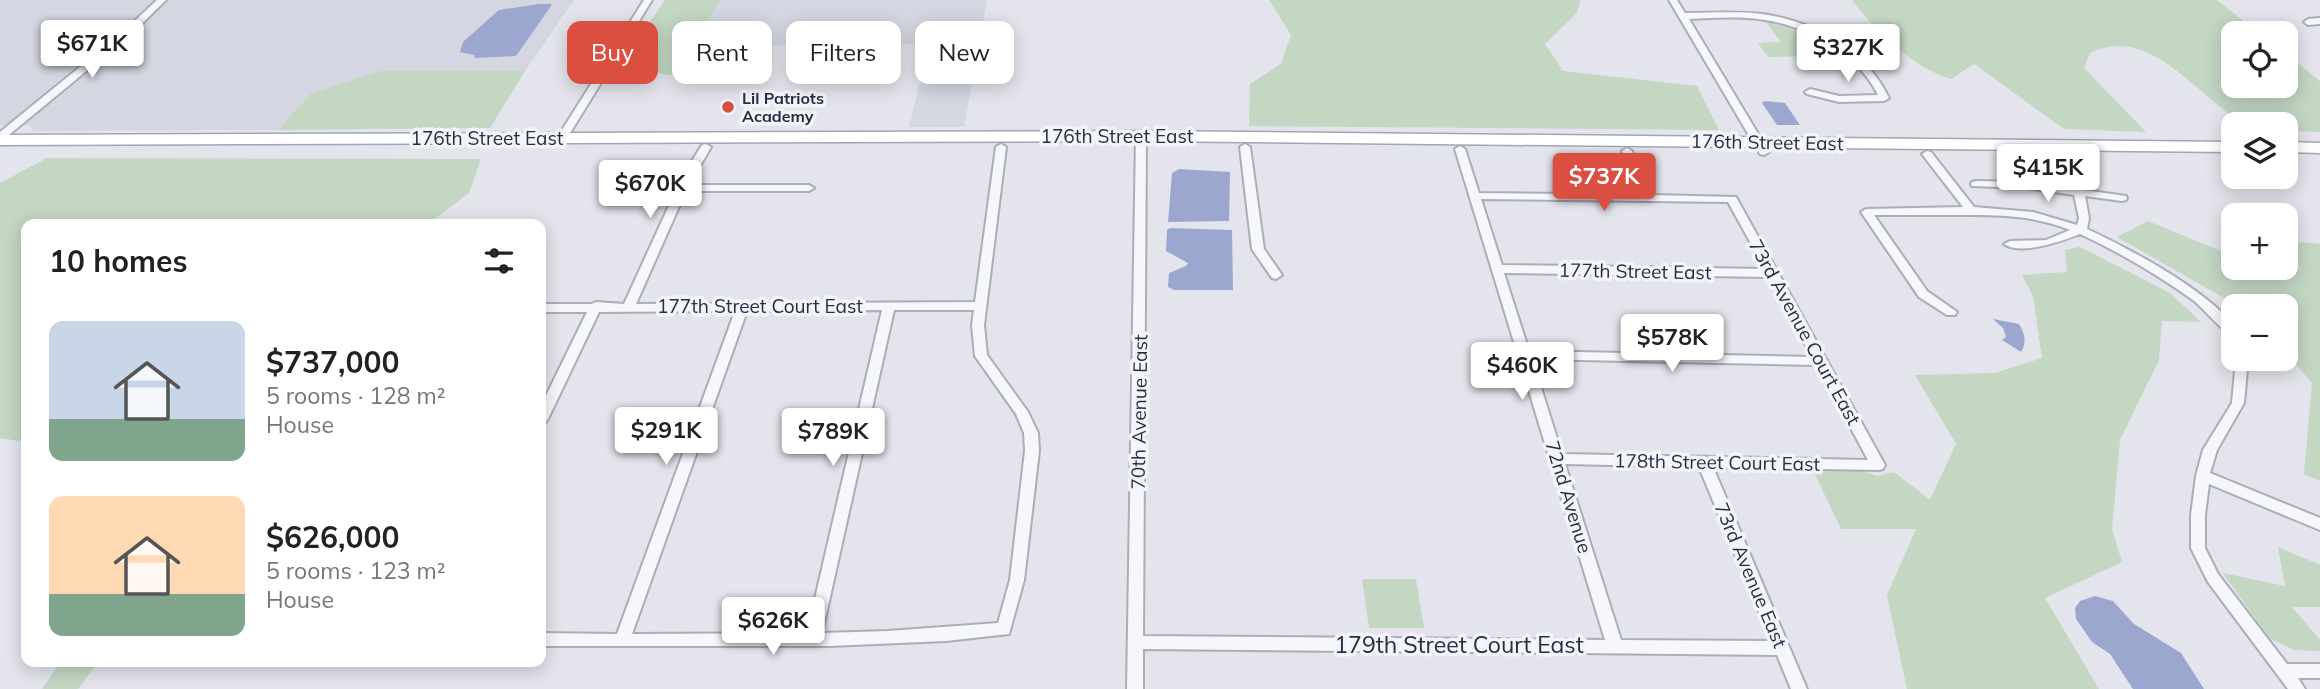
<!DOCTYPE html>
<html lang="en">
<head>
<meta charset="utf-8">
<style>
	:root { --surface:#fff; --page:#f2f2f2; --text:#222; --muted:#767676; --accent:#da4f3f }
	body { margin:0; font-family:Mulish,sans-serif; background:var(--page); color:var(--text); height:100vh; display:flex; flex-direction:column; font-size:26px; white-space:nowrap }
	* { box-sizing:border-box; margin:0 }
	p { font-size:23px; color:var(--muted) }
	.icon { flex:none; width:38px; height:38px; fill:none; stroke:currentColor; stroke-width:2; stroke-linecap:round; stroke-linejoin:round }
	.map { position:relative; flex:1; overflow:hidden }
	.details { position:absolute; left:21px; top:219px; width:525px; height:448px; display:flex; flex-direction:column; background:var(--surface); border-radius:14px; box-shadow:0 4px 18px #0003 }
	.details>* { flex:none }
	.guide { position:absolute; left:567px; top:21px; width:665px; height:63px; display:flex; gap:14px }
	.fabs { position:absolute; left:2221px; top:21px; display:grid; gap:14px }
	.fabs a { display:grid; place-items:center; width:77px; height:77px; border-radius:14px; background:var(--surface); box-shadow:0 4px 18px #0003; font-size:35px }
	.price { position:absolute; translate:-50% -60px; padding:0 16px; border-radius:7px; background:#fff; color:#222; font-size:23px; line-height:46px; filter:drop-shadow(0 2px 4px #0008) }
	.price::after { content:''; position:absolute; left:50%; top:42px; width:21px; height:16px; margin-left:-10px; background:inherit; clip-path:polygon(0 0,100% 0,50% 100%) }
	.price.active { background:var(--accent); color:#fff }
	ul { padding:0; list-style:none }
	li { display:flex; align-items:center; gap:21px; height:175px; padding:0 28px }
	li span { display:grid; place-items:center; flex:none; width:196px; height:140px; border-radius:14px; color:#555 }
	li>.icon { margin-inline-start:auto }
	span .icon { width:84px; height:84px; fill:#fffc; stroke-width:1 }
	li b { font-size:30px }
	h2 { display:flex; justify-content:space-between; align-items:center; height:84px; padding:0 28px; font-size:30px }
	.chip { padding:0 24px; border-radius:14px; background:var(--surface); box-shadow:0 4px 18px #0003; font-size:24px; line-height:63px }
	.chip.active { background:var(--accent); color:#fff }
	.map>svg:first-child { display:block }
</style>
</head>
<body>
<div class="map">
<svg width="2320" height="689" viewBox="0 0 2320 689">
	<rect width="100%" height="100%" fill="#e3e4ec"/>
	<!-- built -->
	<path fill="#d4d6e1" d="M0,0h574l-49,71h-146l-69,23 -32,36 -244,1 -6,-6h-28z
		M720,0h267l-23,127h-55l20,-83 -237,2z"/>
	<!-- green -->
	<path fill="#c3d7c3" d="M665,0h55l-44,74 -11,1 -16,-6 -32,7 -2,-3z
		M1269,0h312l-5,14 -31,30 18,27 134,15 22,44 -470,-4 1,-42 31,-20 10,-29z
		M1852,0h365l42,33h-26v53h53v-32l34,27v51l-34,-1v-7c-12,0 -33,4 -43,-1 -47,-27 -93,-100 -153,-70l-6,15 62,64 -82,-3 -90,-65 -23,15c-38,-11 -76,-48 -99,-79z
		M1766,22l34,10 43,23 -75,2 -10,-14 23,-1z
		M379,71h146l-35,57 -212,2 32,-36z
		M47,158l434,1 -12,34 -41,31h-402v218l-26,-4v-255z
		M2148,221l85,35v12h53v-27l34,3v237l-16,-7 8,-91 -26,-30v-47h-48l-121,-69z
		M2080,247l90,46 31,29 -39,-1 -3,39 -39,80 -8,89 10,33 -77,36 54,91h-192l-20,-94 29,-66h-75l-28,-59h47l17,6 17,-4 36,28 26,-56 -41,-69 80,-2 47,-15 -9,-62 -11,-21 45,-3 -2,-22z
		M2278,547l42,18v42h-28l28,33v11l-26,-1 -25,-12 -46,-65 62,13z
		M1362,579h54l8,49h-55z
		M61,662h37l-20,27h-36z"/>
	<!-- water -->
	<path fill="#9ba7cf" d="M539,4h12v2l-35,50 -41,2 -1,-3 -14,-3 3,-10 36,-32z
		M1764,101l21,2 15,22h-23l-15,-22z
		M1179,169l51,3 -1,49 -61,1 4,-49z
		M1170,228l62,2 1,60h-59l-6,-3 1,-14 17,-7 2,-3 -22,-12 1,-21z
		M1993,319l26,5c6,10 8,18 2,28l-19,-12 4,-3 -3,-9z
		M2095,596l18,5 21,23 47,29 23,36h-71l-23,-35 -18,-12 -16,-23 -1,-11 5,-7z"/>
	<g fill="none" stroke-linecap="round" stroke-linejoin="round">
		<defs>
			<path id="minor" d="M157,0h9l-36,35 -126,104 -4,1v-8l124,-101z
				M644,0h8l-85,138 -1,2h-8l-1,-2z
				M1669,0h8l8,13c26,0 52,-2 77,1 52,7 104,36 127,84l-5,3 -45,1 -32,-8 -2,-2 5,-3 29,7 39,-1c-20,-41 -69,-68 -113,-75 -25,-4 -51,-2 -76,-1l80,133 -5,3 -4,-1z
				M2320,18v6l-12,1 -4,-3 4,-3z
				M1141,133l5,3 -3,500 462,4 -150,-491 5,-3 5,3 14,44 162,2 -19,-44 5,-3 5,3 20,44 84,2 149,268 -2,4 -5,1 -165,-3 94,222h-16l-14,-34 -634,-6v40h-16l9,-553zM1481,199l247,3 37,67 -263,-4zM1504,273l265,4 43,80 -283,-6zM1532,359l285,6 51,95 -306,-6zM1565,464l134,3 72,174 -150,-1z
				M706,144l5,3 -22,38h120l5,3 -5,3h-123l-50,113 339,-2 21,-155 5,-3 5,3 -22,178 3,30 41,57 10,21 1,18 -15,129 -15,54 -63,7 -116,5h-289v-13l76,1 118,-323 -136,1 -51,107 -2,3 -5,2v-18l46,-94h-46v-8h50l5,-2 28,2 58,-127 20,-32zM882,310l-75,323 -175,1 115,-323zM894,310h80l-2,15 3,31 41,58 8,19 1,18 -15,129 -12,43 -110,8 -66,2z
				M1245,144l5,3 14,102 18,26 -6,4 -4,-1 -20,-29 -12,-102z
				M1927,151l4,1 43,55 59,5 44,13 2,-7 -5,-23 -47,-7 -55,-2 -1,-2 1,-2 4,-1 51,1 99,14 1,2 -1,2 -4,1 -37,-5 4,22 -2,11c45,21 114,58 146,95v12c-10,-4 -29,-27 -40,-36 -35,-25 -74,-48 -113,-66 -18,7 -59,22 -76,10l6,-3 36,-1 24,-10c-32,-13 -64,-15 -97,-15 -32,0 -66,0 -99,0l53,76 30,21 -2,3h-8l-28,-18 -58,-85 5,-3 97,-2 -41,-53z
				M2236,359h12l-4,44 -27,47 -7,23 110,45v12l-111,-46 -4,31v33l13,26 69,90h33v14h-22l7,11h-17l-80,-107 -17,-34v-33l5,-39 7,-26 29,-47z"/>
			<path id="primary" d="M1141,131l1092,11v10l-1092,-11 -1141,4v-10z
				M2286,142l34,1v10l-34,-1z"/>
		</defs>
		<!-- minor casing -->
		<use href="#minor" stroke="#abadba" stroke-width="4"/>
		<!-- primary casing -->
		<use href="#primary" stroke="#a1a5b9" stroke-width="3"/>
		<!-- minor -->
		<use href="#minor" fill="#f6f7fa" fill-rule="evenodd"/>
		<!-- primary -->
		<use href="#primary" fill="#fff" fill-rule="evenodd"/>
	</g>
	<!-- markers -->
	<circle fill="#da4f3f" stroke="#f3f4f9" stroke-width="2.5" cx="728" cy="107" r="7"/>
	<g text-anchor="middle" stroke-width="7" stroke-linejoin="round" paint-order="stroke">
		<!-- far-poi labels -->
		<g font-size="16" font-weight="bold" fill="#292c46" stroke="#f3f4f9" text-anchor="start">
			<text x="742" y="104">Lil Patriots<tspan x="742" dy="18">Academy</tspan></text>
		</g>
		<!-- street labels -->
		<g font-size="19" fill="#292c46" stroke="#f3f4f9">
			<text x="1117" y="143">176th Street East</text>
			<text x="487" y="145">176th Street East</text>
			<text transform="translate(1767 142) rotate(1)" y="7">176th Street East</text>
			<text transform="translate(1635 271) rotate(1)" y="7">177th Street East</text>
			<text x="760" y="313">177th Street Court East</text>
			<text transform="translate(1805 332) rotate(61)" y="7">73rd Avenue Court East</text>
			<text transform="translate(1139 412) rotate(-89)" y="7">70th Avenue East</text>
			<text transform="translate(1717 462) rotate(1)" y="7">178th Street Court East</text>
			<text transform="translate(1569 497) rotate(73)" y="7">72nd Avenue</text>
			<text transform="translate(1751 575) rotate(67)" y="7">73rd Avenue East</text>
		</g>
		<!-- near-street labels -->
		<g font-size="23" fill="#292c46" stroke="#f3f4f9">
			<text x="1459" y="653">179th Street Court East</text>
		</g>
	</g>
</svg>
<div class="fabs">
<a><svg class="icon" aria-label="locate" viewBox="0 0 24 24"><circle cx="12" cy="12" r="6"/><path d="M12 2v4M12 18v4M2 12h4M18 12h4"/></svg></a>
<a><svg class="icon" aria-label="layers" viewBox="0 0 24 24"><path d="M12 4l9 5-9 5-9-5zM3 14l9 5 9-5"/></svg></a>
<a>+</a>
<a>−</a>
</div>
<b class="price" style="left:92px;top:80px">$671K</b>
<b class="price" style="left:1848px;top:84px">$327K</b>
<b class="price" style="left:2048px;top:204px">$415K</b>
<b class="price active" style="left:1604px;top:213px">$737K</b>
<b class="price" style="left:650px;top:220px">$670K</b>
<b class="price" style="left:1672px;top:374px">$578K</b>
<b class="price" style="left:1522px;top:402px">$460K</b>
<b class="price" style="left:666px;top:467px">$291K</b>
<b class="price" style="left:833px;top:468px">$789K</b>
<b class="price" style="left:773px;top:657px">$626K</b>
<div class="guide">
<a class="chip active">Buy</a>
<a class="chip">Rent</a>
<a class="chip">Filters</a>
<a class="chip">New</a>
</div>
<section class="details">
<h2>10 homes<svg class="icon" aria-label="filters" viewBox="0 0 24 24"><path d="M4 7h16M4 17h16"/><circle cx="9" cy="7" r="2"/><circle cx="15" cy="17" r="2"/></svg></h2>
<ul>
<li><span style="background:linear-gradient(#c9d6e8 70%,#7fa58c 0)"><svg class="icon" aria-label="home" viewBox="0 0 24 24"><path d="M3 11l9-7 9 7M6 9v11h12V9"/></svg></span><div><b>$737,000</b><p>5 rooms · 128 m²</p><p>House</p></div></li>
<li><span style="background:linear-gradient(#ffd9b3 70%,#7fa58c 0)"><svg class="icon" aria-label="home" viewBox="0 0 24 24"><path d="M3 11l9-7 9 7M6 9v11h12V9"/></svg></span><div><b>$626,000</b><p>5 rooms · 123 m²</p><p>House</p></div></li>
</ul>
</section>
</div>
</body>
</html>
